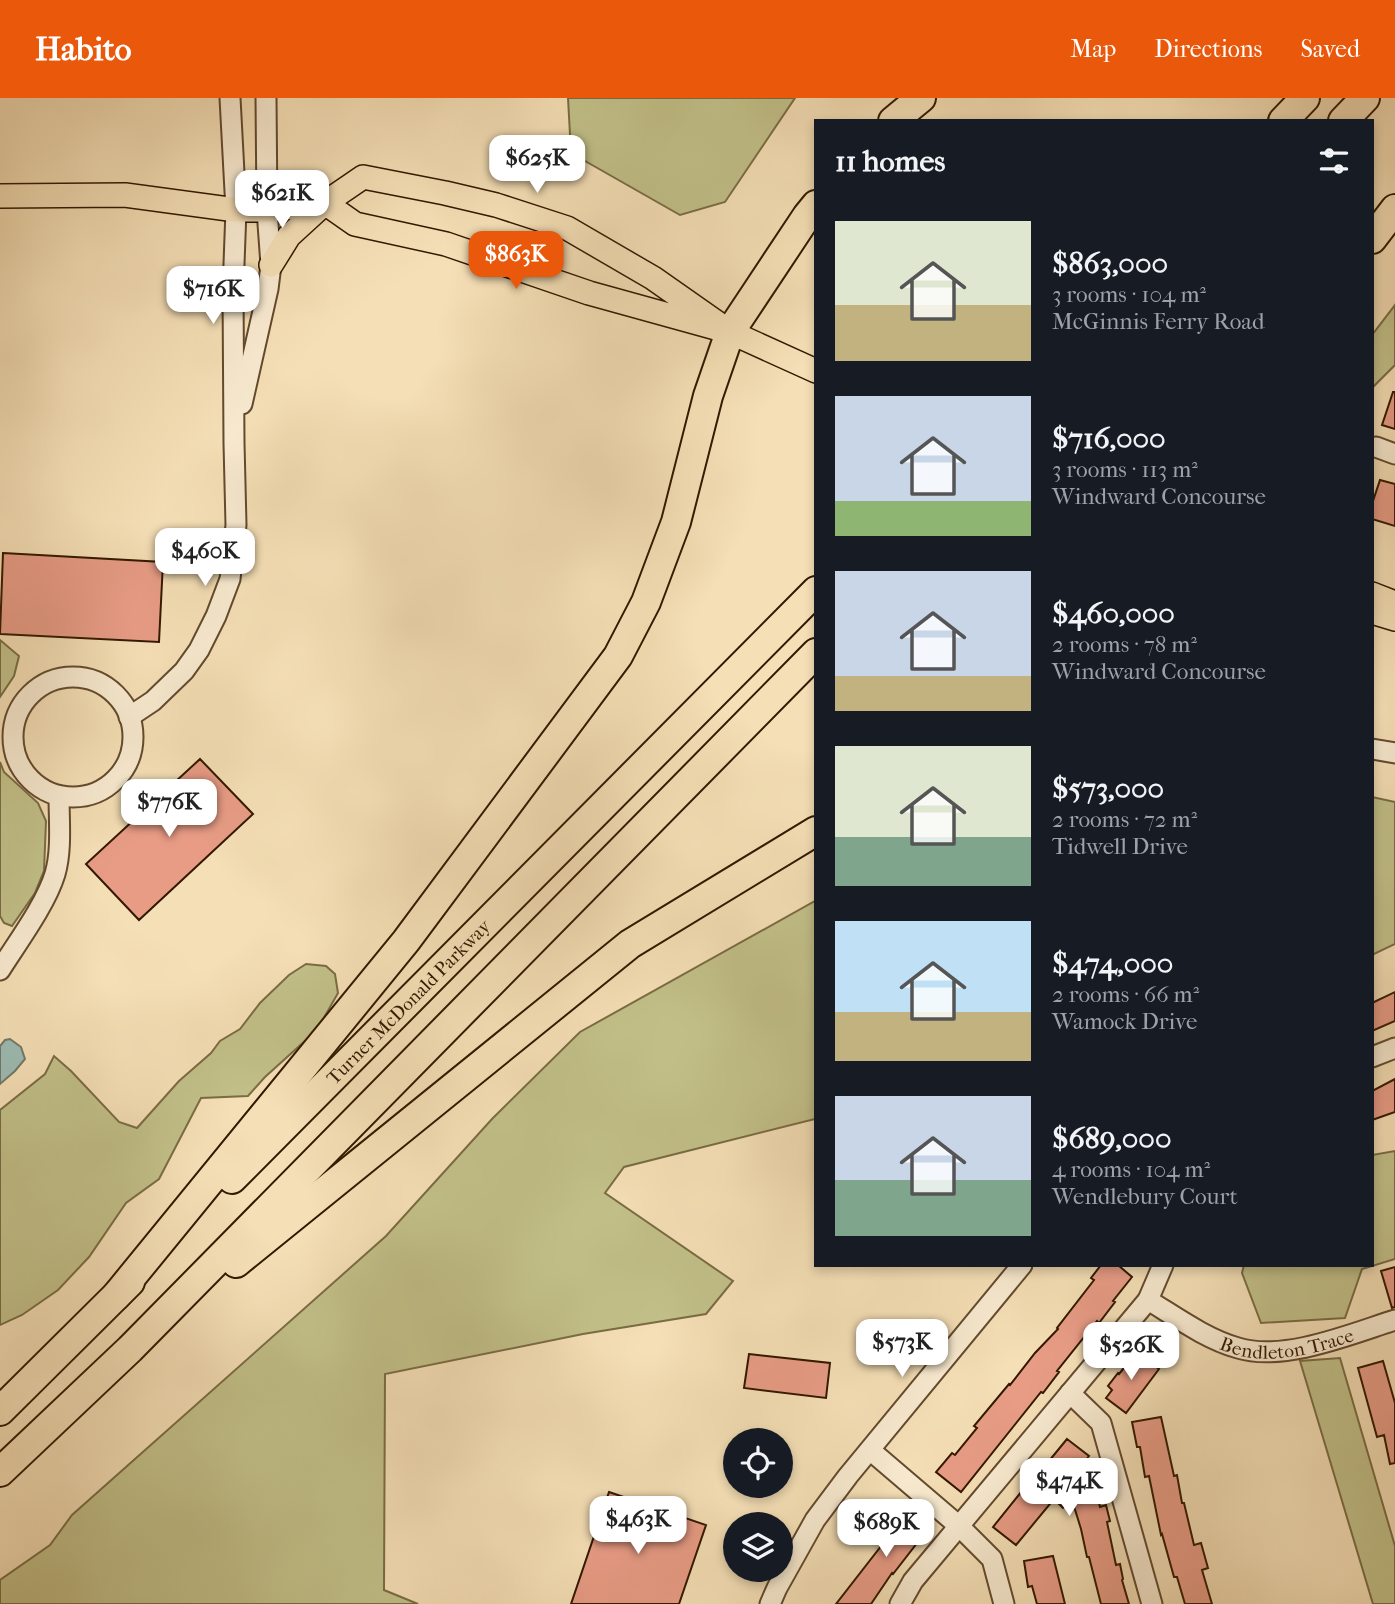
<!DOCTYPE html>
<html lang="en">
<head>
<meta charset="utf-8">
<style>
	:root { --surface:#171b24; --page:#242831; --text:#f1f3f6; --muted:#9ea1a6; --accent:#ea580c }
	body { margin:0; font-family:"IM FELL French Canon",serif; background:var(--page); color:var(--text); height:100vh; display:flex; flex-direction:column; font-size:26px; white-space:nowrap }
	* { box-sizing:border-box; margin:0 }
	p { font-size:23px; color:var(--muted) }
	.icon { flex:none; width:38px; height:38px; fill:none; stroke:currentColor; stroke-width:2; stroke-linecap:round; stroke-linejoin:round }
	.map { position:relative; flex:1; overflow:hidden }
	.sheet { position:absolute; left:814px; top:21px; width:560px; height:1148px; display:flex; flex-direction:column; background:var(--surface); border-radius:0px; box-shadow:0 4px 10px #0003 }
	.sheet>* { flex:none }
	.buttons { position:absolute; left:723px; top:1330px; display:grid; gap:14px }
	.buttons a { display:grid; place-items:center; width:70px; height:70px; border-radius:50%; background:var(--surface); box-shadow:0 4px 10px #0003; font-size:35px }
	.price { position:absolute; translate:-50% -60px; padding:0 16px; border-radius:14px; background:#fff; color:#222; font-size:23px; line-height:46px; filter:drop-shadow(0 2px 4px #0008) }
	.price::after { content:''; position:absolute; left:50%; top:42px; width:21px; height:16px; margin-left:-10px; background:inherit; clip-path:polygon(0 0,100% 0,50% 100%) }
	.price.selected { background:var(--accent); color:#fff }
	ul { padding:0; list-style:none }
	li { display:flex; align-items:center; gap:21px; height:175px; padding:0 21px }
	li span { display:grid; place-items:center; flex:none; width:196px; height:140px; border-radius:0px; color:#555 }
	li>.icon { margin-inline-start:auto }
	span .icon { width:84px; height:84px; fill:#fffc; stroke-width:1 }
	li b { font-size:30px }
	h2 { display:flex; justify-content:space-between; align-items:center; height:84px; padding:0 21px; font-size:30px }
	header { display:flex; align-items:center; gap:42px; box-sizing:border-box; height:98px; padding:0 35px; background:var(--accent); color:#fff }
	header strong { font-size:33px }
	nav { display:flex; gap:38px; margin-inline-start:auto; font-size:24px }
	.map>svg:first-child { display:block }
</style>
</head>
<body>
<header>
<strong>Habito</strong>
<nav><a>Map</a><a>Directions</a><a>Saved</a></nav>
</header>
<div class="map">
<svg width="1395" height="1506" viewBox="0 0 1395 1506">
	<rect width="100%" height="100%" fill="#f5dfb6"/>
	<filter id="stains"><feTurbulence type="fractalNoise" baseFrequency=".00286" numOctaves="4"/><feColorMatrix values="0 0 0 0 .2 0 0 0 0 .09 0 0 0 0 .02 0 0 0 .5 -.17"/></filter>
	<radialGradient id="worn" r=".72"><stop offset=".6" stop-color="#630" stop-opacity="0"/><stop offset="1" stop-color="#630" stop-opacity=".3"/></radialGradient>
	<!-- green -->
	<path fill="#c2c089" stroke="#7a6c44" stroke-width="2" d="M568,0h227l-70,104 -45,13 -109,-62z
		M1395,207v60l-23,23v-53z
		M0,542l19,16 -5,20 -14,21z
		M0,664l4,10 34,31 8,18 -2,50 -9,22 -23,33 -8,-3 -4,-7z
		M1372,699l23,5v142l-23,11z
		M815,803v218l-191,48 -19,26 128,88 -27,33 -123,20 -198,40 -1,216 34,14h-418v-24l50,-35 22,-30 314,-279 106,-117 88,-87z
		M306,866l20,2 9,8 3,19 -21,37 -52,47 -17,19 -47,2 -42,81 -33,24 -37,54 -31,33 -36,25 -22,10v-215l45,-36 9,-18 17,15 48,51 18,6 42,-47 32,-28 9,-12 20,-12 20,-26 29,-28z
		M1395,1053v108l-33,10 -17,49 -84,5 -19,-50 2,-8h128v-110z
		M1340,1260l55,188v58h-22l-73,-243z"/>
	<!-- water -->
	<path fill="#9dbcb4" stroke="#727a6c" stroke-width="2" d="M10,941l11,8 4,12 -10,12 -15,13v-38l5,-6z"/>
	<!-- building -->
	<path fill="#e89c86" stroke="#321800" stroke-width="2" d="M1393,294h2v37l-13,-4z
		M1380,382l15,4v42l-23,-7v-15z
		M3,455l160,9 -4,80 -159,-8z
		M200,661l53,55 -114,106 -53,-56z
		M1395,894v29l-23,10v-28z
		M1395,981v33l-23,8v-29z
		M1101,1167h17l14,12 -19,24 2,1 -16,21 -2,-2 -40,50 2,1 -16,21 -2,-1 -80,100 -25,-20 16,-19 3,2 22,-27 -3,-2 35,-42 1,1 25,-32 23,-24 -1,-1 37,-48 -3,-2z
		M1395,1169v40l-3,1 -11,-37z
		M1137,1254l22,17 -33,44 -20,-15 6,-8 -4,-4 10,-13 1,1z
		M749,1256l81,9 -4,35 -82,-10z
		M1383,1263l12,42v60l-5,1 -6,-29 -7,2 -19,-69z
		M1161,1319l13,59 3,-1 5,28h2l10,42 7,-2 7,25 -6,2 10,34h-27l-8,-27h-3l-12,-43 -1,1 -12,-59 -4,1 -5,-30h-3l-5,-25z
		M1067,1341l22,17 -19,24 22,20 6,-1 2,8 6,-2 4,16 -3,1 9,43 4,-1 3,15 -1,1 7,24h-28l-12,-47h-2l-6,-28 -9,-29 -9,8 -9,-9 -38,46 -23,-18 33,-41 23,-25z
		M609,1394l97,33 -27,79h-108z
		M900,1409l28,22 -35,45 -1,-1 -21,31h-35l56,-72 -7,-6z
		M1053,1458l12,48h-28l-5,-18 -4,1 -4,-26z"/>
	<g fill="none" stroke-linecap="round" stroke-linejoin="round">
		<defs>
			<g id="minor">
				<path d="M242,306l26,-115 3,-24 -4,-55 -1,-112"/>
				<path d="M1376,349l19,7"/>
				<circle cx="73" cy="639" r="60"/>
				<path d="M129,619l24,-16 31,-30 15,-21 17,-34 14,-37 6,-54 -2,-82 -1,-152 3,-81 -6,-112"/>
				<path d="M1372,651l23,4"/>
				<path d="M0,872c17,-27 46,-66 55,-96 7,-24 4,-53 4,-78"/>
				<path d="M1372,959l23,-9"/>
				<path id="s1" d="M1148,1202c28,17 58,39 90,48 46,14 113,-14 157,-28"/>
				<path d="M1070,1295l31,30 51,181"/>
				<path d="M870,1352l89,76 33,33 12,45"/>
				<path d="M770,1506l7,-16 38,-68 33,-44 174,-211"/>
				<path d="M900,1506l13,-23 235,-281 15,-35"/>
			</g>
			<path id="major" d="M0,98l125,-1 111,15h31l58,-7 38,-26 82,16 51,12 71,23 86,50 77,54
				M325,105l30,21 91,20 143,49 141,39 86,39
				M271,167l18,-29 36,-33
				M1372,496l23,9
				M1372,514l23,7"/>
			<g id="highway">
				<path d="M893,23l28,-23"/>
				<path d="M1283,23l22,-23"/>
				<path d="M1343,23l22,-23"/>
				<path d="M1372,141l23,-30"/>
				<path id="s2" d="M232,1081l584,-588"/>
				<path d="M236,1165l394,-319 186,-113"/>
				<path d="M116,1198l290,-355 212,-285 28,-54 30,-80 32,-126 22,-64 77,-116 9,-11"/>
				<path d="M0,1313l130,-129"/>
				<path d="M0,1374l130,-123 686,-696"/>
			</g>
		</defs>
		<!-- minor casing -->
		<use href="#minor" stroke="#634a2e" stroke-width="23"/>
		<!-- major casing -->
		<use href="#major" stroke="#321800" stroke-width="26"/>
		<!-- highway casing -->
		<use href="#highway" stroke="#321800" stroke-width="32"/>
		<!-- minor -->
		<use href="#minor" stroke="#f8ead0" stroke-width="19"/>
		<!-- major -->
		<use href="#major" stroke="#f5dfb6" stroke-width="23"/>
		<!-- highway -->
		<use href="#highway" stroke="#f5dfb6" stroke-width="28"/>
	</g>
	<g text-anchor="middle" stroke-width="5" stroke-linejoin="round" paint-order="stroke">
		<!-- street labels -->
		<g font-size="19" fill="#321800" stroke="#f8ead0">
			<text dy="7" stroke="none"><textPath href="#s2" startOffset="250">Turner McDonald Parkway</textPath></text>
			<text dy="7" stroke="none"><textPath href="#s1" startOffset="152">Bendleton Trace</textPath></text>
		</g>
	</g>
	<rect width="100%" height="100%" filter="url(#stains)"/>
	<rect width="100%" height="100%" fill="url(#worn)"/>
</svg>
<div class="buttons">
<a><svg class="icon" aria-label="locate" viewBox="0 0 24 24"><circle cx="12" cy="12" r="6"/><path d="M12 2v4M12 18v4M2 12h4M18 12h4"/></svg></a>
<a><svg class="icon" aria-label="layers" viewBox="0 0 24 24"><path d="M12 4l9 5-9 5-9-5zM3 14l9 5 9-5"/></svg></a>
</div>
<b class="price" style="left:537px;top:97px">$625K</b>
<b class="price" style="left:282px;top:132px">$621K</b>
<b class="price selected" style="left:516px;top:193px">$863K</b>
<b class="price" style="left:213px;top:228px">$716K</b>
<b class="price" style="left:205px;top:490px">$460K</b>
<b class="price" style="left:169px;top:741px">$776K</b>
<b class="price" style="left:902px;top:1281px">$573K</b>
<b class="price" style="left:1131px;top:1284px">$526K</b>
<b class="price" style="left:1069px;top:1420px">$474K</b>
<b class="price" style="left:638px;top:1458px">$463K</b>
<b class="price" style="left:886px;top:1461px">$689K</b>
<section class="sheet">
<h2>11 homes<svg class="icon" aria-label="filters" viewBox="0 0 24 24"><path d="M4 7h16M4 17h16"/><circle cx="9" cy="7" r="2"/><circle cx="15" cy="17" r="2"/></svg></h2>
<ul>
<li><span style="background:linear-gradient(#dfe7d0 60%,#c2b280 0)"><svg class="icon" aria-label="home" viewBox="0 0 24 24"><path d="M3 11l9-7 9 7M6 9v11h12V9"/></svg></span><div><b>$863,000</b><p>3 rooms · 104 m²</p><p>McGinnis Ferry Road</p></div></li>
<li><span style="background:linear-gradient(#c9d6e8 75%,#8fb573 0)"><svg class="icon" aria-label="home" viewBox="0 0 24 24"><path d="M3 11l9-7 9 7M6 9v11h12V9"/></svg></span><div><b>$716,000</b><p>3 rooms · 113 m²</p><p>Windward Concourse</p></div></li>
<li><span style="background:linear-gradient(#c9d6e8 75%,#c2b280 0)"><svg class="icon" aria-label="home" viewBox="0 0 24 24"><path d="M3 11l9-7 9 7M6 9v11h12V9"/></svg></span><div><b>$460,000</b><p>2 rooms · 78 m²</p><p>Windward Concourse</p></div></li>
<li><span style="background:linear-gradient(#dfe7d0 65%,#7fa58c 0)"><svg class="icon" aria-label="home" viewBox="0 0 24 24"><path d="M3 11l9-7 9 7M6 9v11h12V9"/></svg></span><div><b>$573,000</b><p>2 rooms · 72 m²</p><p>Tidwell Drive</p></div></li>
<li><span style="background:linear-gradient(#bfe0f5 65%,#c2b280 0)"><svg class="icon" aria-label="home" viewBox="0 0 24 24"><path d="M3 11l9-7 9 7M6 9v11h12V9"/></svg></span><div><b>$474,000</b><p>2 rooms · 66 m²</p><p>Wamock Drive</p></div></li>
<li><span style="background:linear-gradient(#c9d6e8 60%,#7fa58c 0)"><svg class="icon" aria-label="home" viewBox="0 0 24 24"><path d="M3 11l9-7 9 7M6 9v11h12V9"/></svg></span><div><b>$689,000</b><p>4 rooms · 104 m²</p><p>Wendlebury Court</p></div></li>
</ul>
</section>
</div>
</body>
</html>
